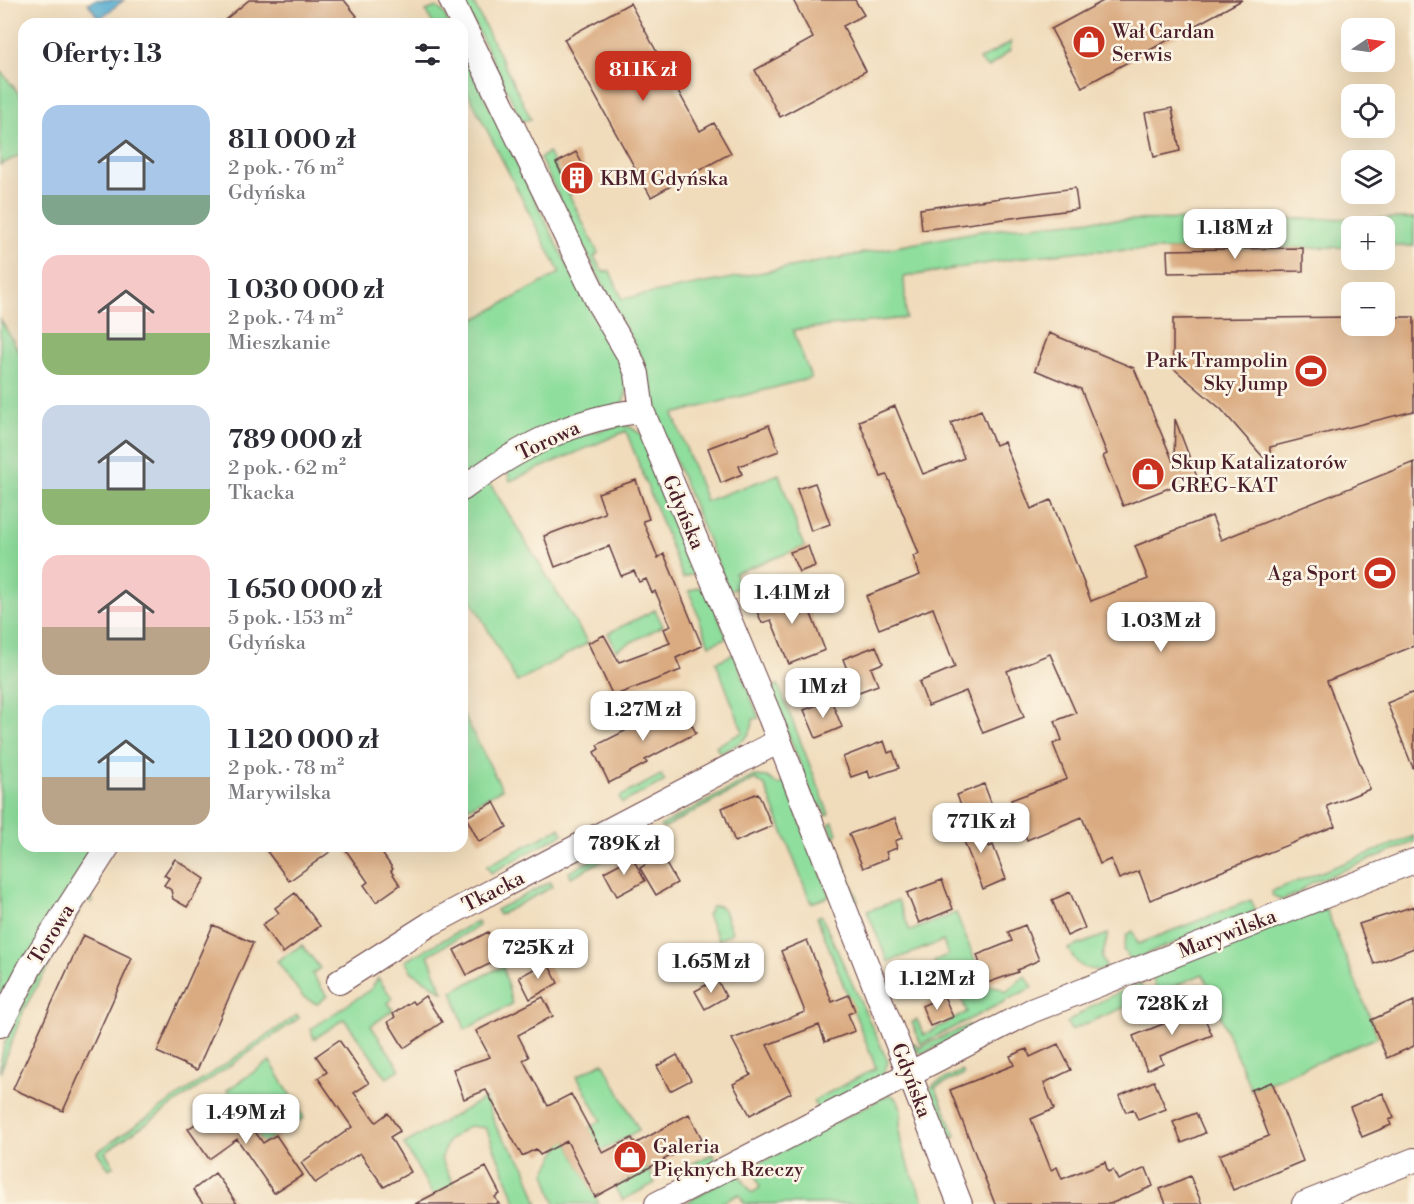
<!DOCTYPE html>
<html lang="pl">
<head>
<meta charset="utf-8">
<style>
	:root { --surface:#fff; --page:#f7f7f7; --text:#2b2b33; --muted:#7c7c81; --accent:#c8321e }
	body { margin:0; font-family:"Libre Bodoni",serif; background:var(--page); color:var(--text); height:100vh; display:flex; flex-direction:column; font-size:22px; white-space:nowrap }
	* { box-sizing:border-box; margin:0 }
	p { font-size:20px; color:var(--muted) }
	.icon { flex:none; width:33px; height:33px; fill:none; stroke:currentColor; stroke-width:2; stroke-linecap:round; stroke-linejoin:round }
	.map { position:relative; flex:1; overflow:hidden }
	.sheet { position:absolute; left:18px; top:18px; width:450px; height:834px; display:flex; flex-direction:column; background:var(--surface); border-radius:18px; box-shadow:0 6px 24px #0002 }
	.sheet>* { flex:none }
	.needle { width:39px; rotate:77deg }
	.tools { position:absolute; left:1341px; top:18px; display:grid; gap:12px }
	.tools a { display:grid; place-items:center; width:54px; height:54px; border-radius:12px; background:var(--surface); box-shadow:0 6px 24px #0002; font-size:30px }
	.price { position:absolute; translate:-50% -51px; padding:0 14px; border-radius:12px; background:#fff; color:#222; font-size:20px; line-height:39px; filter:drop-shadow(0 2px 3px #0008) }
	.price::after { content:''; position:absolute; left:50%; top:36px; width:18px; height:14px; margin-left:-9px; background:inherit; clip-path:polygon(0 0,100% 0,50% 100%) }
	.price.active { background:var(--accent); color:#fff }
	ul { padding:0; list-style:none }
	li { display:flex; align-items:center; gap:18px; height:150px; padding:0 24px }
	li span { display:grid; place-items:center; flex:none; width:168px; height:120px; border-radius:18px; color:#555 }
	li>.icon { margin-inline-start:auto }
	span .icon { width:72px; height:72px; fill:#fffc; stroke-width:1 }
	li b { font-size:26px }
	h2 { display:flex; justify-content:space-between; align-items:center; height:72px; padding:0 24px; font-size:26px }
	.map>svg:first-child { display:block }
</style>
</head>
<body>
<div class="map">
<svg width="1414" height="1204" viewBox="0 0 1414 1204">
	<rect width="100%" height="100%" fill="#fcf5e5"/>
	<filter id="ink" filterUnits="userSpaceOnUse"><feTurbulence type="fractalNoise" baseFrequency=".0167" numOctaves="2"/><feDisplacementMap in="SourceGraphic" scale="12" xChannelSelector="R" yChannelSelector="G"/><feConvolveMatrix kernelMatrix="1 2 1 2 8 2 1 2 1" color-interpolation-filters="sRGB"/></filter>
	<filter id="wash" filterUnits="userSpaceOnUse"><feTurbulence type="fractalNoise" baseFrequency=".008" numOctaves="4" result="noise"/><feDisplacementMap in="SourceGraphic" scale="24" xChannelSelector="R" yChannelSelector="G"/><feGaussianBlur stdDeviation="1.35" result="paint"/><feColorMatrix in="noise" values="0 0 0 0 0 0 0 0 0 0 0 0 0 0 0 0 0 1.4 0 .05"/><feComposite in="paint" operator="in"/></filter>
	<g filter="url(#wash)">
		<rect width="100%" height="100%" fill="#f0dcbb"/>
		<!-- green -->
		<path fill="#8fde9d" stroke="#6c7e64" stroke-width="1.5" d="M463,0h9l59,119 -9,2z
			M436,7l7,5 6,12h-16l-7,-13z
			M1011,42l-1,8 -22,18 -9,-8z
			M462,51l110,224 54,98v22l-5,11 -159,74v-154l98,-53 -98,-192z
			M0,70l24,30v53l-24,12z
			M548,152l50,101 -4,4 9,15 7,-1 12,28 358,-68 112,-11 322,-2v28h-29l-1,-20h-32l-1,21 -268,4 -57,6 -122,20 2,41 -113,12 18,48 -138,36 33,87 73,-27 25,73 -69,26 5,14 -11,4 -66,-160 -19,-69 -32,-59 -72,-144z
			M0,319l24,41v486h73l-97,165z
			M622,425l8,2 14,9 55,135 -16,7 -57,-147 -116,50 -3,-10 49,-30z
			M489,482l99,161 -71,39 -55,-99v-83z
			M705,585l22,53 -18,7 -20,-54z
			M655,610l8,16 -47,24 -8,-17z
			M734,654l25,64 -6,1c0,21 -18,26 -33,34l-4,-7 27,-14 -27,-70z
			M778,684l51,130 -3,2 -6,-12 -4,1 -45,-115z
			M462,712l40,77 -40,22z
			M661,775l4,6 -43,22 -3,-6z
			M754,776l13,1 11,8 7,-3 45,114 -19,7 -46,-117 -10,-7 -93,50 -2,-3z
			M833,822l4,12 -3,2 24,65 -5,1 -24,-78z
			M560,828l3,6 -72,39 -4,-7z
			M1414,836v6l-103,41 -14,11 -15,6 -10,-5v-4z
			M624,843l3,5 -56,29 -2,-5z
			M550,882l2,5 -53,28 -3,-5z
			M88,896l5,3 -2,4 -5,-3 -62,109 -24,64c0,-53 59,-131 88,-177z
			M898,900l12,31 46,-18 29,72 14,2 7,5 19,-16 8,11 -112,57 -9,-22 5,-2 7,15 43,-23 -14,-34 -27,12 -6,-11 14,-12 1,-7 13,-5 -5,-14 -55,21 -21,-51z
			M1251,900l5,11 -125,49 -8,-10 4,-16 6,-3 5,13z
			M712,906h7l5,4 8,23 -13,7 -12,-25z
			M1326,909l52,128 -127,53 -48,-116 -45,19 -7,-18 131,-53z
			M821,915l67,147 -6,14 -64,34 -5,-9 63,-33 -59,-151z
			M477,921l2,5 -51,29 15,37 -31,-20 -7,-11z
			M1108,934l-6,24 5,11c-22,3 -29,-2 -39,-20z
			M302,945l18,23 -8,6 15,22 -10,8 -14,-7 -26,-36z
			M503,966l9,38 -47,26 -13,-39z
			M378,978l14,20 -4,5 5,7 -22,16 29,43 -13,9 -43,-59 -30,20 -3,-10 60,-40z
			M1140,983l6,15 -75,32 -4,-7c22,-18 48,-29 73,-40z
			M297,1015l2,3 -194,134 9,14 -5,3 -12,-17z
			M969,1025l3,4 -48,24 -8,-1 -7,-6 6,-3 3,5z
			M270,1061l34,57 -41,25 -36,-53z
			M603,1062l36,68 -42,23 -9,-24 13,-9 -24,-44z
			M962,1071l2,4 -29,12 21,49 -9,4 -18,-49 5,-7z
			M890,1094c19,12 7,25 10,43 4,23 16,45 25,67h-180l-6,-10 -19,10h-36l53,-32 15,21 8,-5 -7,-22z
			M485,1098l13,33 26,34 14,39h-21l-31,-76 -17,-2 -21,15 -7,18 23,45h-26l-34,-60z
			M565,1137l34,67h-44l-10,-31z
			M712,1154l5,7 -36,20 -5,-9z
			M648,1168l7,15 -32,17 -9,-13z"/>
		<!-- water -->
		<path fill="#55aed2" stroke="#50667e" stroke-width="1.5" d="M96,0h28l-25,19 -11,-16z"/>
		<g id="blocks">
			<!-- building -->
			<path fill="#daab81" d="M249,0h95l13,16 -9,8h-128z
				M793,0h62l9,15 -21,11 23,45 -86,46 -25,-47 58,-32z
				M1105,0h137l-160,87 -31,-58z
				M630,3l70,128 14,-8 17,30 -80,44 -87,-158z
				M1172,108l8,43 -26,6 -9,-44z
				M576,152l17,32 -20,11 -17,-32z
				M1075,188l3,21 -156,21 -2,-21z
				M1303,248v23l-135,2 -1,-23z
				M1352,317v9h32v-9h30v94l-144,36v18l-49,-56 -48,-41v-49z
				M1049,333l85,35 40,96 1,-45 22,58 -74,29 -20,-50 4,-2 -26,-65 -46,-19z
				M895,406l28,68 41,-16 -13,-35 30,-13 14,35 9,-3 27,67 20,-9 40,101 57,-22 -13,-33 77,-30 9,24 193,-78v184l-87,35 43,108 -43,17 8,20 -185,74 -11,-29 -20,8 -8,-20 -11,5 -18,-47 -55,23 -16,-40 56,-21 -14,-35 9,-4 -7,-19 21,-8 -26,-59 -43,17 17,46 -41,16 -17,-42 -38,15 -9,-24 36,-15 -22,-59 -54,21 -13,-33 54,-21 -7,-19 6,-2 -6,-16 -26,-63 -6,2 -22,-56z
				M769,425l10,26 -40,15 3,8 -21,9 -13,-35z
				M636,480l13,39 -6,2 15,37 6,-4 38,92 -26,12 5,12 -68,26 -25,-53 16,-8 15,27 51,-19 -6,-14 7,-3 -16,-35 -3,2 -6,-14 -7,3 -5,-11 -13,5 -12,-30 -54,21 -11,-31 61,-23 -7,-20z
				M815,483l15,41 -19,7 -14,-42z
				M808,546l7,20 -16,6 -9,-20z
				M797,588l9,22 3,-1 16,41 -36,14 -18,-44 -9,3 -8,-18z
				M876,646l7,17 -12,5 7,17 -22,8 -13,-34z
				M1414,692v76h-1l-26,-65z
				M831,700l11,27 -26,11 -12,-28z
				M680,703l16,30 -51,27 2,3 -38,20 -15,-31 5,-3 -2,-4z
				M884,741l4,12 5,-2 6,17 -29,10 -2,-7 -17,6 -8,-20z
				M984,784l8,21 -27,11 -8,-21z
				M758,793l14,33 -37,16 -13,-34z
				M494,802l13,25 -28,15 -13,-25z
				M976,817l13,30 4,-2 13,34 -23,10 -26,-65z
				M895,818l7,20 -7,3 2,7 -11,4 2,6 -25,10 -14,-34z
				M263,846h75l-49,35z
				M343,846h34l16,23 -2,2 9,14 -24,17 -12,-17 4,-3z
				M661,855l16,28 -21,12 -16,-27z
				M632,857l13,24 -28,15 -13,-24z
				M175,859l30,20 -18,28 -14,-8 -2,-9 -7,-5 5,-7 -5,-3z
				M942,880l11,29 -34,14 -12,-30z
				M1070,892l15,36 -18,8 -15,-36z
				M295,893l25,33 -37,27 -21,-28 17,-12 -4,-5z
				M1414,906v42l-40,16 -15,-40z
				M213,925l40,18 -56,127 -40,-18z
				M1025,925l14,35 -22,10 1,2 -31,11 -3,-8 -7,-4 3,-7 -3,-9 35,-14 -4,-9z
				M488,932l14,26 -35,17 -13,-25z
				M83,935l49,23 -69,153 -50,-22z
				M807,940l25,62 17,-7 6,16 -7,3 7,17 -30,11 -6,-17 -52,20 24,48 -41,22 -17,-31 18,-9 -19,-36 73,-27 -24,-61z
				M547,962l11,21 -28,16 -11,-22z
				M717,979l9,18 -21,12 -10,-18z
				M425,996l17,26 -38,26 -16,-26 7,-5 -2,-3 19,-13 2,3z
				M944,996l9,21 -23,9 -8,-20z
				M543,997l10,19 -35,19 11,22 -6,3 25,46 23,-12 32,59 29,-15 3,6 54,-30 13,25 -107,58 -28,-56 -27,14 -4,-6 -14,7 -36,-66 -22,9 -11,-30 37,-12 -14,-26z
				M1414,1001v45l-27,12 -16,-38z
				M1199,1005l13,30 -52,21 3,7 -16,7 -14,-34 40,-16 -2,-4z
				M339,1040l30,43 -15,10 22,29 12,-9 12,18 -10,6 21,35 -27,15 -24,-34 -45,30 -14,-20 51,-36 -34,-49 9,-6 -11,-16z
				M1058,1044l13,26 -27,13 10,26 -23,10 20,51 6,-3 5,12 43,-17 3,10 5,-2 5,10 28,-12 7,18 -43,18h-115l-45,-114 64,-25 -4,-9 17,-7 3,8z
				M677,1055l14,25 -21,11 -13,-25z
				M1154,1081l12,28 -28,11 -5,-11 -7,3 -7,-16z
				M1272,1082l31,79 -70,29 -14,-35 50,-19 -18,-46z
				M1383,1093l11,25 -5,2 2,5 -29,12 -12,-30z
				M232,1099l31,44 13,-8 27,40 -29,18 -37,-54 -28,20 -21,-30z
				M1196,1113l9,20 -23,10 -9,-21z
				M486,1167l14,27 -5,3 4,7h-84z
				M215,1173l9,12 13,19h-34l-10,-14z
				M1190,1176l12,28h-36l-6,-15z"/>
		</g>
	</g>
	<g filter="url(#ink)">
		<use href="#blocks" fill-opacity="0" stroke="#633b41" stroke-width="1.5"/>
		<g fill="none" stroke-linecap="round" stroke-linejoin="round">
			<defs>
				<path id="minor" d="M451,0l149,306 30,51 7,17 5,37 128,306 190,487
					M462,489c54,-40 113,-72 180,-78
					M339,982l91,-58 349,-183
					M0,1025l30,-58 78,-121
					M657,1204l374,-193 383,-150
					M1304,1204l110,-44"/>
			</defs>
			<!-- minor casing -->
			<use href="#minor" stroke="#633b41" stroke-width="26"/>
			<!-- minor -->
			<use href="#minor" stroke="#fff" stroke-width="24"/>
		</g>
	</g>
	<!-- icons -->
	<defs>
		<symbol id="shop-disc" viewBox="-11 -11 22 22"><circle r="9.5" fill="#c8321e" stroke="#fcf5e5"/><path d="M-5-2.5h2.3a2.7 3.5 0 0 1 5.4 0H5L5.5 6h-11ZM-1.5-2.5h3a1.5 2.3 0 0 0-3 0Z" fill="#fff"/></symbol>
		<symbol id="building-disc" viewBox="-11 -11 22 22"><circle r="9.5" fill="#c8321e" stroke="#fcf5e5"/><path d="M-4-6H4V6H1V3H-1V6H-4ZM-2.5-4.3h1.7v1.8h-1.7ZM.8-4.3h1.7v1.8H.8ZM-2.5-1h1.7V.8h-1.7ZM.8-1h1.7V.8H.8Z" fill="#fff"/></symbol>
		<symbol id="stadium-disc" viewBox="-11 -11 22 22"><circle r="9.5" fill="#c8321e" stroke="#fcf5e5"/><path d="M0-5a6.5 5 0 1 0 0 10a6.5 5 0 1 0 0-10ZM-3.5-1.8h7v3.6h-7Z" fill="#fff"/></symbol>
	</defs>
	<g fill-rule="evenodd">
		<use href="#shop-disc" x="1070" y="23" width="38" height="38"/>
		<use href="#building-disc" x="558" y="159" width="38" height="38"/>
		<use href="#stadium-disc" x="1292" y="352" width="38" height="38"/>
		<use href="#shop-disc" x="1129" y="455" width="38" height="38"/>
		<use href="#stadium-disc" x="1361" y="554" width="38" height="38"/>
		<use href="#shop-disc" x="611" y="1138" width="38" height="38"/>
	</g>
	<g text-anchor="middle" stroke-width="5" stroke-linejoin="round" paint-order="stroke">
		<!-- poi labels -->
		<g font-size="20" fill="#4a1f2b" stroke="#fcf5e5" text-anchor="start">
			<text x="1112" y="38">Wał Cardan<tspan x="1112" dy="23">Serwis</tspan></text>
			<text x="600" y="185">KBM Gdyńska</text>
			<text x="1288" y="367" text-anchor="end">Park Trampolin<tspan x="1288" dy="23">Sky Jump</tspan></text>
			<text x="1171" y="469">Skup Katalizatorów<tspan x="1171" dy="23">GREG-KAT</tspan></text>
			<text x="1357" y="580" text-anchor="end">Aga Sport</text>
			<text x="653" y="1153">Galeria<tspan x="653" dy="23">Pięknych Rzeczy</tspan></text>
		</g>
		<!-- street labels -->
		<g font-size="20" fill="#4a1f2b" stroke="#fcf5e5">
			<text transform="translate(548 440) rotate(-25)" y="7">Torowa</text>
			<text transform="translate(684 512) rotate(67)" y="7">Gdyńska</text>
			<text transform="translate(493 891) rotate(-27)" y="7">Tkacka</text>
			<text transform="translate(1227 933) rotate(-21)" y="7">Marywilska</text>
			<text transform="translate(51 934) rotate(-58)" y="7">Torowa</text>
			<text transform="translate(912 1080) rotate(69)" y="7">Gdyńska</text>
		</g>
	</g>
</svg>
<div class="tools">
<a><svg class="needle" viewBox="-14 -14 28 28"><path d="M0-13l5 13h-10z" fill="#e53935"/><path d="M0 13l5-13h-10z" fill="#7c7c81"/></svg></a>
<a><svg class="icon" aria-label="locate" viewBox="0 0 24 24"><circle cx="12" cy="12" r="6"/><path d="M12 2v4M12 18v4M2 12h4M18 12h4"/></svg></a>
<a><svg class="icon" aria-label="layers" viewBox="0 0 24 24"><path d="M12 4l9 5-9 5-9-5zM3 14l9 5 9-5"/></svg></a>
<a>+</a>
<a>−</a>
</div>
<b class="price active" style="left:643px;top:102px">811K zł</b>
<b class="price" style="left:1235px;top:260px">1.18M zł</b>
<b class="price" style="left:792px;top:625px">1.41M zł</b>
<b class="price" style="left:1161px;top:653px">1.03M zł</b>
<b class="price" style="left:823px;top:719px">1M zł</b>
<b class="price" style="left:643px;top:742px">1.27M zł</b>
<b class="price" style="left:981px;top:854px">771K zł</b>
<b class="price" style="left:624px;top:876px">789K zł</b>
<b class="price" style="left:538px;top:980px">725K zł</b>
<b class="price" style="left:711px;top:994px">1.65M zł</b>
<b class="price" style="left:937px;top:1011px">1.12M zł</b>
<b class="price" style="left:1172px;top:1036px">728K zł</b>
<b class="price" style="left:246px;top:1145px">1.49M zł</b>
<section class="sheet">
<h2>Oferty: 13<svg class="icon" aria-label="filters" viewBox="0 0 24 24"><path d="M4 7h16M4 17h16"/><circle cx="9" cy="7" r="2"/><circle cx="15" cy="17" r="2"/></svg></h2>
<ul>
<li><span style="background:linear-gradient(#a9c7e8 75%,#7fa58c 0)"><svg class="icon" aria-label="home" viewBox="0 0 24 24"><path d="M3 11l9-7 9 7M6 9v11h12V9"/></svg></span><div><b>811 000 zł</b><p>2 pok. · 76 m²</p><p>Gdyńska</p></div></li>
<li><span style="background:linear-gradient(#f6c9c9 65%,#8fb573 0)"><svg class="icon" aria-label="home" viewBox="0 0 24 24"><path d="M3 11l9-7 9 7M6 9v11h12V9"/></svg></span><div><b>1 030 000 zł</b><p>2 pok. · 74 m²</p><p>Mieszkanie</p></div></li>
<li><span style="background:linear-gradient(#c9d6e8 70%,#8fb573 0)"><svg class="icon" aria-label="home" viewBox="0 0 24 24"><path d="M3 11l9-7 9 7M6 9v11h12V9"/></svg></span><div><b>789 000 zł</b><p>2 pok. · 62 m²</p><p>Tkacka</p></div></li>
<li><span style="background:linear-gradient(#f6c9c9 60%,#b9a48a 0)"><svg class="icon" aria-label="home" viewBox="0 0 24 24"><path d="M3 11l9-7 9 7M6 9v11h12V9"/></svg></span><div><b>1 650 000 zł</b><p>5 pok. · 153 m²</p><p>Gdyńska</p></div></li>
<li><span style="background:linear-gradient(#bfe0f5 60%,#b9a48a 0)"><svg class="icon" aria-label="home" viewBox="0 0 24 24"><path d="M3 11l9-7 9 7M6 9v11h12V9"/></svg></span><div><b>1 120 000 zł</b><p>2 pok. · 78 m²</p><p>Marywilska</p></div></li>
</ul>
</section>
</div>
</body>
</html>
